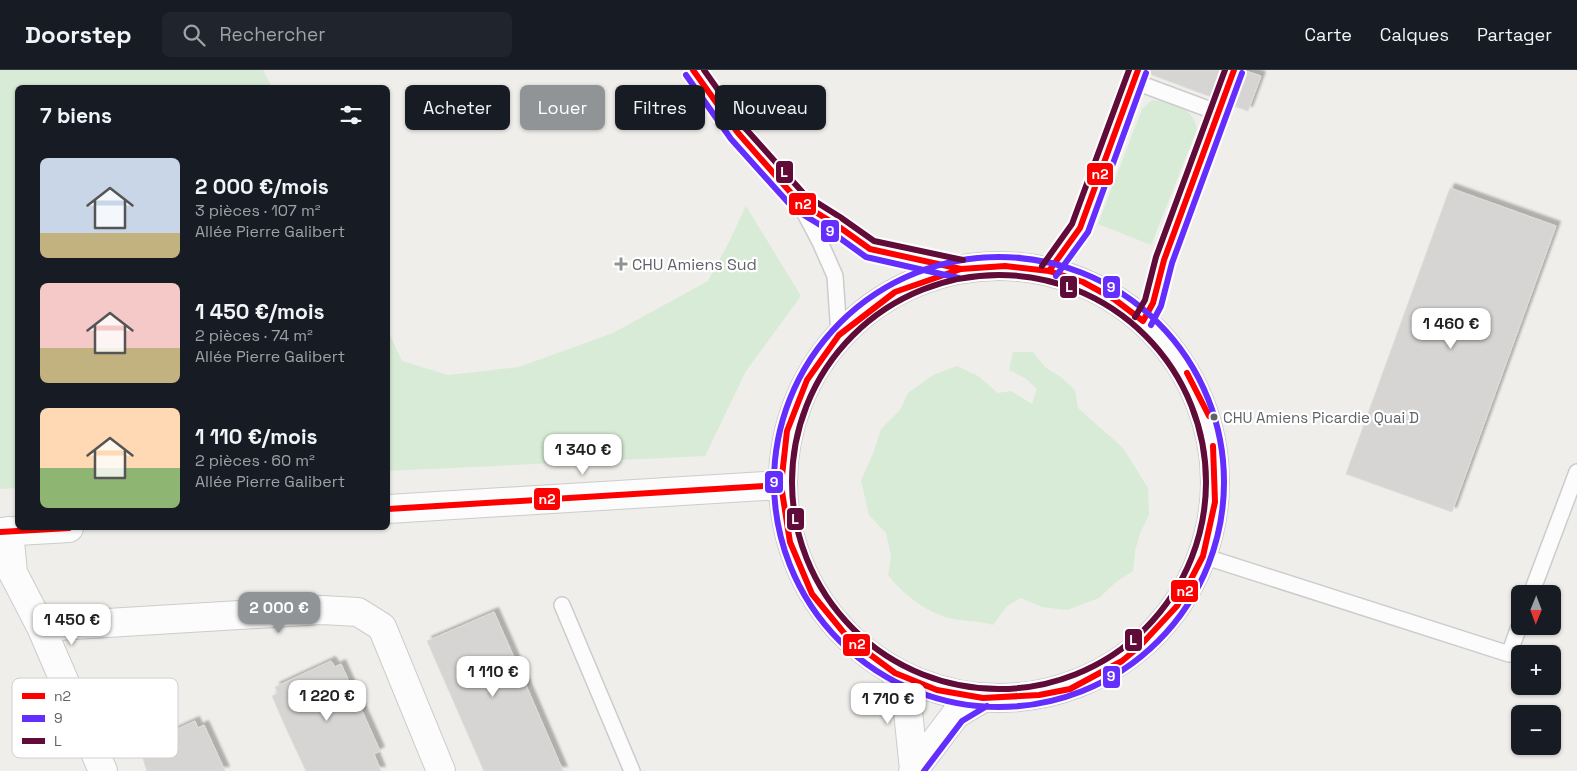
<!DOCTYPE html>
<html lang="fr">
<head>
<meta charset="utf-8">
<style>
	:root { --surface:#171b24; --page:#20242c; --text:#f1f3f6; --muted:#9ea1a6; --line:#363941; --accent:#919496 }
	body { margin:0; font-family:"Space Grotesk",sans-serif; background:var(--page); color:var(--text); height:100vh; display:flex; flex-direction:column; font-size:19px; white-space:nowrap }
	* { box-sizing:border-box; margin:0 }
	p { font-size:16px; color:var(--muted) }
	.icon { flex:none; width:28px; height:28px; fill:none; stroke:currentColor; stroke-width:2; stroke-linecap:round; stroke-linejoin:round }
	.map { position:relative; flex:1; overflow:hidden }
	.drawer { position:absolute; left:15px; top:15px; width:375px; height:445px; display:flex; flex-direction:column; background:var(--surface); border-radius:8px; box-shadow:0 1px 4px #0004 }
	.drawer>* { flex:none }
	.banner { position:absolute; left:405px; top:15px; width:475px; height:45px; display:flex; gap:10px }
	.needle { width:32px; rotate:181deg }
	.buttons { position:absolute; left:1511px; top:515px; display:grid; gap:10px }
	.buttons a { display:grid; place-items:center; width:50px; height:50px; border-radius:8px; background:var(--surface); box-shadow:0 1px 4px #0004; font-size:25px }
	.price { position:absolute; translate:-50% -42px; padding:0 11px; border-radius:10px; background:#fff; color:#222; font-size:16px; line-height:32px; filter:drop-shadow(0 1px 2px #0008) }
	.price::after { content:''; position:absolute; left:50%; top:30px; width:15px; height:11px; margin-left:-8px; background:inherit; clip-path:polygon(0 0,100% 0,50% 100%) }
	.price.current { background:var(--accent); color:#fff }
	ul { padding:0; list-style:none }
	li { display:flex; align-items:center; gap:15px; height:125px; padding:0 25px }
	li span { display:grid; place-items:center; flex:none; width:140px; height:100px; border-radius:8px; color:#555 }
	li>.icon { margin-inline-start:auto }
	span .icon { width:60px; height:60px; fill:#fffc; stroke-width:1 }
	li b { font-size:21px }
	h2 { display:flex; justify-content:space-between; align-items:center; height:60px; padding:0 25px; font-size:21px }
	.pill { padding:0 18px; border-radius:8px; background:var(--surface); box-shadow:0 1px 4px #0004; font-size:18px; line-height:45px }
	.pill.current { background:var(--accent); color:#fff }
	header { display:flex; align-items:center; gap:30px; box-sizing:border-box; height:70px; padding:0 25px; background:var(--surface); border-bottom:1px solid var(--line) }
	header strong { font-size:24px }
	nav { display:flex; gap:28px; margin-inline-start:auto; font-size:18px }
	.search { width:350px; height:45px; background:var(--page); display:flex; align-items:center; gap:12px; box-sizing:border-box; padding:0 18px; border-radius:8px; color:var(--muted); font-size:19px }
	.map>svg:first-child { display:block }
</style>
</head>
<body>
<header>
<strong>Doorstep</strong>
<div class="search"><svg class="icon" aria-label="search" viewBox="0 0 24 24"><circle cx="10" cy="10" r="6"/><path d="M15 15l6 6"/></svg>Rechercher</div>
<nav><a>Carte</a><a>Calques</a><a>Partager</a></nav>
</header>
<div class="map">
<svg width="1577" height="701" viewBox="0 0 1577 701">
	<defs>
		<filter id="shadow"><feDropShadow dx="4.5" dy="-4.5" stdDeviation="1" flood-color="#0004"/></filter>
	</defs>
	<rect width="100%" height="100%" fill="#efeeea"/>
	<!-- green -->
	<path fill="#d8ebd6" d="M0,0h263l9,17 -254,1v400l-18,1z
		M1152,30c13,1 35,6 41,18 2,3 3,8 4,11l-46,116 -53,-21 44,-115z
		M746,136l55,90 -55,75 -41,85 -317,15v-140l14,30 46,14 71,-8 94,-34 95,-52 20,-37z
		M1013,282h20l12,15 17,11 13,12 3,18 45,40 25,40 1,27 -9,18 -5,18 -2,20 -17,11 -17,16 -32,12 -25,-3 -21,-9 -14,8 -14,19c-15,-5 -29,-3 -44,-7 -23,-6 -46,-24 -61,-43l3,-19 -5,-23 -17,-18 -8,-35 12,-26 8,-25 19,-19 8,-17 25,-18 24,-9 21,10 20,17 13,-2 21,13 5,-15 -12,-11 -16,-8z"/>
	<!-- building -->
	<path fill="#d6d5d3" stroke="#deddd9" filter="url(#shadow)" d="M1147,0h77l-10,28 -67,-25z
		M1243,0l18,6 -13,35 -17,-6z
		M1450,118l106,38 -104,286 -106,-38z
		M494,542l22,50 47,109h-79l-57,-130z
		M331,591l4,6 6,-3 39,87 -6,3 7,17h-75l-21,-45 -13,-30 6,-3 -3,-6z
		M195,651l3,7 6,-3 21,46h-78l-8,-24z"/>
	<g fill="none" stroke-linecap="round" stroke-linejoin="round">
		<defs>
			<path id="service" d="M693,0l45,63 61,69 21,40 15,34 4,59
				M1133,11l86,32
				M800,133l35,21 35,25 91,20
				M1049,201l31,-43 58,-158
				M1143,251l10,-18 11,-43 70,-190
				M1203,486l306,98 11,-30
				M1531,524l46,-122
				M562,535l70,166"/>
			<path id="minor" d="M9,461l4,42 28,54 62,144
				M41,557l281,-17 36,2 24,15 59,144"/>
			<path id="tertiary" d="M783 412a216 216 0 1 1 432 0a216 216 0 1 1-432 0Z
				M388,439l393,-24
				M0,462l69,-4
				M895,603l13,38 6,59
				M913,701l43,-57 27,-16"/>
		</defs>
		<!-- service casing -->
		<use href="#service" stroke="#cbcccc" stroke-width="18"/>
		<!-- minor casing -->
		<use href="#minor" stroke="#cbcccc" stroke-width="30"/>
		<!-- tertiary casing -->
		<use href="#tertiary" stroke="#cbcccc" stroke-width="30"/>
		<!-- service -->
		<use href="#service" stroke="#fdfcfc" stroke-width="15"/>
		<!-- minor -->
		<use href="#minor" stroke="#fdfcfc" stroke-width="28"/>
		<!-- tertiary -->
		<use href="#tertiary" stroke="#fdfcfc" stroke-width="28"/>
		<defs>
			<path id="bus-1" d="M693,0l45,63 61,69 36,22 35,25 91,20
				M1049,201l31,-43 58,-158
				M1143,251l10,-18 11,-43 70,-190
				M1187,303l22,43
				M1187,303l22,43
				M1213,376l2,56
				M1213,376l2,56
				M388,439l393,-24
				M0,462l69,-4
				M1122,591l17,-14 38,-41 26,-50 12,-54
				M1070,619l-31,6 -56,3 -46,-8 -42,-17 -46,-34 -37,-45 -22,-52 -9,-57 6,-54 20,-51 32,-45 56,-43 66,-23 44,-3 44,5 34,11 31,17 29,22
				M1070,619l52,-28
				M1070,619l52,-28"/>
			<path id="bus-2" d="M686,5l45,64 63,70 36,22 36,26 93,21
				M774 412a225 225 0 1 1 450 0a225 225 0 1 1-450 0Z
				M1056,206l32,-44 58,-159
				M1151,255l10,-19 11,-43 70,-190
				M924,701l38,-50 25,-15"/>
			<path id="bus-3" d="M704,0l41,58 60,67 35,22 34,24 89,19
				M1042,196l30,-42 57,-154
				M792 412a207 207 0 1 1 414 0a207 207 0 1 1-414 0Z
				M1135,247l10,-17 11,-43 69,-187"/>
		</defs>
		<!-- bus-1 casing -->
		<use href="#bus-1" stroke="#fff" stroke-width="10"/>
		<!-- bus-2 casing -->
		<use href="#bus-2" stroke="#fff" stroke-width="10"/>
		<!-- bus-3 casing -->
		<use href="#bus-3" stroke="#fff" stroke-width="10"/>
		<!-- bus-1 -->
		<use href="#bus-1" stroke="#f00" stroke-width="6"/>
		<!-- bus-2 -->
		<use href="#bus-2" stroke="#642efe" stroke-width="6"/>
		<!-- bus-3 -->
		<use href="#bus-3" stroke="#610b38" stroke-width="6"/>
	</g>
	<!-- markers -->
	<path fill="#919496" stroke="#fff" stroke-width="2" d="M618.5 186.5h5v5h5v5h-5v5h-5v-5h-5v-5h5z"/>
	<circle fill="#5f6368" stroke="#fff" stroke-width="2" cx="1214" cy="347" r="4.5"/>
	<g text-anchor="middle" stroke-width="4.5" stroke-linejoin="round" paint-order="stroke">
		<!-- bus labels -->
		<g font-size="15" fill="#5f6368" stroke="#fff" text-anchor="start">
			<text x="1223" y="353">CHU Amiens Picardie Quai D</text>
		</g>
		<!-- poi labels -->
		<g font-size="16" fill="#5f6368" stroke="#fff" text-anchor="start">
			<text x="632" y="200">CHU Amiens Sud</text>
		</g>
	</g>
	<!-- legend -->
	<rect x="12" y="608" width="166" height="80" rx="8" fill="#fff" stroke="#cfd0d2" stroke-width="1"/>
	<rect x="22" y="623" width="23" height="6" fill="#f00"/>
	<rect x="22" y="645" width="23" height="7" fill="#642efe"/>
	<rect x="22" y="668" width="23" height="6" fill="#610b38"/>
	<g font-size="14" fill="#5f6368">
		<text x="54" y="631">n2</text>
		<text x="54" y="653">9</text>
		<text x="54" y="676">L</text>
	</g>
	<g stroke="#fff" stroke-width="2">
		<rect x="775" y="90" width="19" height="24" rx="5" fill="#610b38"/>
		<rect x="1086" y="92" width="28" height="24" rx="5" fill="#f00"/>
		<rect x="788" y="122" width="29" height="24" rx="5" fill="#f00"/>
		<rect x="820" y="149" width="20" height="24" rx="5" fill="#642efe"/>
		<rect x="1059" y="205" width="19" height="24" rx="5" fill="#610b38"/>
		<rect x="1102" y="205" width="19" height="24" rx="5" fill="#642efe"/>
		<rect x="764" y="400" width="20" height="24" rx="5" fill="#642efe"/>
		<rect x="533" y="417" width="28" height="24" rx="5" fill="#f00"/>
		<rect x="786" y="437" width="19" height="24" rx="5" fill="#610b38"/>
		<rect x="1170" y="509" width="29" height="24" rx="5" fill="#f00"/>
		<rect x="1124" y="558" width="19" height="24" rx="5" fill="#610b38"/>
		<rect x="842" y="563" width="29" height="24" rx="5" fill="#f00"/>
		<rect x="1102" y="595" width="19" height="24" rx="5" fill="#642efe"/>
	</g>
	<g font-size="14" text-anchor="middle" font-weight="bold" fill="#fff">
		<text x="784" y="107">L</text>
		<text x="1100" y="109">n2</text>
		<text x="803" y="139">n2</text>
		<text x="830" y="166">9</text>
		<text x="1069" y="222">L</text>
		<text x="1111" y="222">9</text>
		<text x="774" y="417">9</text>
		<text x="547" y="434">n2</text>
		<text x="795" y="454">L</text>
		<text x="1185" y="526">n2</text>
		<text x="1133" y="575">L</text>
		<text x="857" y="579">n2</text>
		<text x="1111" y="611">9</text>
	</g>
</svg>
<div class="buttons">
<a><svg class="needle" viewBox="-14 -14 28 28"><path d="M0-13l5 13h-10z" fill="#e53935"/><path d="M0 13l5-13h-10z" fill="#9ea1a6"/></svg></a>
<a>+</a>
<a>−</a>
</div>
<b class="price" style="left:1451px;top:280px">1 460 €</b>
<b class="price" style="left:583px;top:406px">1 340 €</b>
<b class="price current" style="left:279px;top:564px">2 000 €</b>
<b class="price" style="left:72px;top:576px">1 450 €</b>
<b class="price" style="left:493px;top:628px">1 110 €</b>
<b class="price" style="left:327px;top:652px">1 220 €</b>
<b class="price" style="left:888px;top:655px">1 710 €</b>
<div class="banner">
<a class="pill">Acheter</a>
<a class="pill current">Louer</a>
<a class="pill">Filtres</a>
<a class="pill">Nouveau</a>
</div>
<section class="drawer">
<h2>7 biens<svg class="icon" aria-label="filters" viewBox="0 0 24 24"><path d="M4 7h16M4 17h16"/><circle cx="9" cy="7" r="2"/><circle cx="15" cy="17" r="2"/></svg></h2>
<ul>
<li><span style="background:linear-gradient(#c9d6e8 75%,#c2b280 0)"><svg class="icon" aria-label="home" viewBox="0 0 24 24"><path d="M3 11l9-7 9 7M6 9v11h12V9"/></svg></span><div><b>2 000 €/mois</b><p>3 pièces · 107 m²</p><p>Allée Pierre Galibert</p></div></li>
<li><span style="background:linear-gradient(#f6c9c9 65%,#c2b280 0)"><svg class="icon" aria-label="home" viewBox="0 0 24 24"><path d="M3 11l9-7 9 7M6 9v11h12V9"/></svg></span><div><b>1 450 €/mois</b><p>2 pièces · 74 m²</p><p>Allée Pierre Galibert</p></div></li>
<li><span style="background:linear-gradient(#ffd9b3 60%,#8fb573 0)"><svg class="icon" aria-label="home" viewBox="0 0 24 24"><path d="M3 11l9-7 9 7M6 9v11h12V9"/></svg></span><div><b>1 110 €/mois</b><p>2 pièces · 60 m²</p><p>Allée Pierre Galibert</p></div></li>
</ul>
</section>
</div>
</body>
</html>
